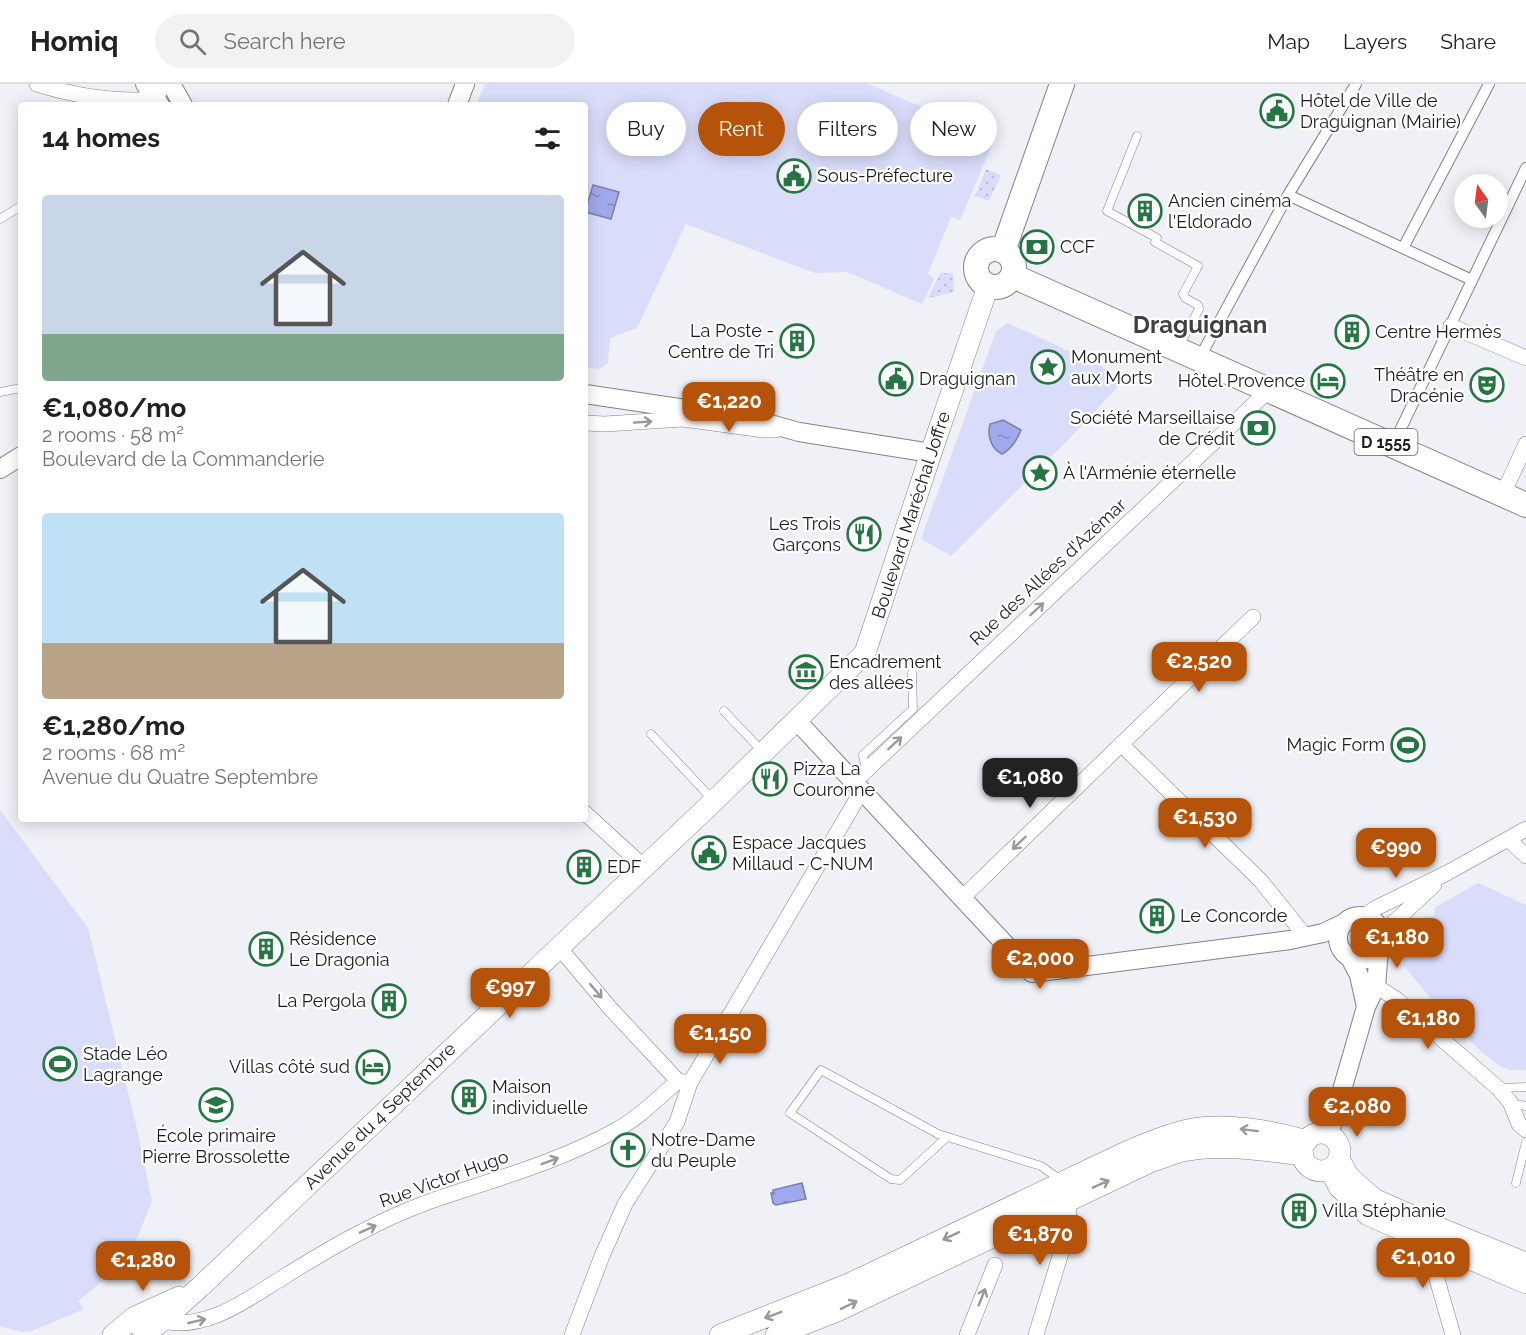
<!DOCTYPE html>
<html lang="en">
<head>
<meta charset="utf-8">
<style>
	:root { --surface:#fff; --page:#f2f2f2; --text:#202124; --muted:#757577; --line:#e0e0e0; --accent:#b45309 }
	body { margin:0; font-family:Raleway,sans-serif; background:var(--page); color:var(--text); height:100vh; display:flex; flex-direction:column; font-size:22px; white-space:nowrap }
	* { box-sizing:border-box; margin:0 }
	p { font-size:20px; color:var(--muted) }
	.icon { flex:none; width:33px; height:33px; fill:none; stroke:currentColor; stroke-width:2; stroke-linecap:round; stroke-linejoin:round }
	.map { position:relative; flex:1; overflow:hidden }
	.details { position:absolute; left:18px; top:18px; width:570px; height:720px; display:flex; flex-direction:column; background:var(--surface); border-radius:6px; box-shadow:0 3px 15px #0003 }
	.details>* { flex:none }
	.banner { position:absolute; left:606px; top:18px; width:570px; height:54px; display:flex; gap:12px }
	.needle { width:39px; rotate:346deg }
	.tools { position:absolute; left:1454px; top:90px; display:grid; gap:12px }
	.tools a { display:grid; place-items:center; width:54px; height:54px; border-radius:50%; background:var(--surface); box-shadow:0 3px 15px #0003; font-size:30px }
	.price { position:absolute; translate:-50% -51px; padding:0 14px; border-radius:12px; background:var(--accent); color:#fff; font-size:20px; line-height:39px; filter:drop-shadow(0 2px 3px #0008) }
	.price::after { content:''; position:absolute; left:50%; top:36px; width:18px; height:14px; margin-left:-9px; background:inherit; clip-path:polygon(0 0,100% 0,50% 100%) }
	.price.active { background:#222; color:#fff }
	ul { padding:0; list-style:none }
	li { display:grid; align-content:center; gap:12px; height:318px; padding:0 24px }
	li span { display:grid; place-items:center; height:186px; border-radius:6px; color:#555 }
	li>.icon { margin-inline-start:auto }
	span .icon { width:108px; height:108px; fill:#fffc; stroke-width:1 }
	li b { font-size:26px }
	h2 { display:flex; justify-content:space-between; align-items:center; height:72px; padding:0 24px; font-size:26px }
	.pill { padding:0 21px; border-radius:27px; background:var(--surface); box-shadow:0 3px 15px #0003; font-size:21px; line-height:54px }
	.pill.active { background:var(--accent); color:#fff }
	header { display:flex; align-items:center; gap:36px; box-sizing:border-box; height:84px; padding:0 30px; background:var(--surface); border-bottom:2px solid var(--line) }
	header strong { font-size:28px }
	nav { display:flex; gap:33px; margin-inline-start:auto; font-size:21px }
	.search { width:420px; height:54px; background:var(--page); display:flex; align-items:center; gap:15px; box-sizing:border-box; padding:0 21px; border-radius:33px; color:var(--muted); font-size:22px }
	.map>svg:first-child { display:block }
</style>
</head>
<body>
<header>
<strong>Homiq</strong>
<div class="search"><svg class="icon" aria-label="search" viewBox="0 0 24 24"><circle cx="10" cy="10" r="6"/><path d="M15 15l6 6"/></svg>Search here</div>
<nav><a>Map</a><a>Layers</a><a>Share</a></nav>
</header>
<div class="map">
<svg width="1526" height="1251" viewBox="0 0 1526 1251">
	<defs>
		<pattern id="grass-dots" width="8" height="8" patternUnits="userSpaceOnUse" patternTransform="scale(1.5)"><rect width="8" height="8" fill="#d9ddfa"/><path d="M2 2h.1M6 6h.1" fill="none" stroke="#babdd6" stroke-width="1.8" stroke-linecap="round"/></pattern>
		<pattern id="water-ripples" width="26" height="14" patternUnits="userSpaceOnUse" patternTransform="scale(1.5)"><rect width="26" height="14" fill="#a1a9ed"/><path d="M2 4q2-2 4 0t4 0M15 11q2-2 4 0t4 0" fill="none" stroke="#8289bf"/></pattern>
	</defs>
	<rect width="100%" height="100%" fill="#f0f1f6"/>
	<!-- grass -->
	<path fill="url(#grass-dots)" d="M986,85l15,6 -12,26 -14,-5z
		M940,189h13l1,19 -26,6z"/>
	<!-- green -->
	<path fill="#d9ddfa" d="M485,0h383l127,54 -35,82 -9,-3 -23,57 6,5 -12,25 -75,-32 -32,1 -129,-49 -49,104 -27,10 -2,25 -9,6 -14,-2v-262h-109z
		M1008,239l94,43 21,15 -53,57 -119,118 -30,-17 75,-208z
		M0,726l88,118 49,201 15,72 -14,35 -23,35 -37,30 6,8 -52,22 -10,1 -22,-6z
		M1478,799l48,22v165c-5,-1 -13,1 -19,-1 -28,-10 -83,-79 -104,-104 3,-8 0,-12 0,-19 0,-20 14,-30 32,-30l-1,-8z"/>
	<!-- water -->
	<path fill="url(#water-ripples)" stroke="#797faf" stroke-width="1.5" d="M593,101l26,7 -8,27 -26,-7z
		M1003,336l18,10c-4,10 -9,19 -19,24 -11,-5 -15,-19 -12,-30z
		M802,1099l4,16 -30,6 -3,-2 -2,-10h2v-3z"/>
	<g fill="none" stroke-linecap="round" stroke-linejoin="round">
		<defs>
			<path id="service" d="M1137,52l-30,75 50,27 -2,4 43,24 -15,28 2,4 13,7 1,4 -21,39
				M0,135l21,-13
				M0,308l21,-4
				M724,627l38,40
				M651,650l62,66
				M866,687l-3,-16 50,-46 -1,-36
				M1500,1004l26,-1
				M1511,1019l15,3
				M947,1053l-47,43 -9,-1 -101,-66 31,-43 117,64 103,32 14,10 5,7
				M1516,1099l10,-41"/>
			<path id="pedestrian" d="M1288,111l184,85
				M1403,164l86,-164
				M1199,275l89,-164 68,-111
				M1393,361l133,-277"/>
			<path id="minor" d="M37,0c39,12 78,19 119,15l7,-15
				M1451,242l75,32
				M585,339l20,1 78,-5 81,11h12
				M1503,410l23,-50
				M1121,660l140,137 45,56
				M853,699l416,-393
				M585,729l58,53
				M1509,756l17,16
				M962,814l291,-281
				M1365,832l9,-7 73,-36 79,-44
				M1382,853l9,-12 43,-40
				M558,862l52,62 68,73
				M1376,902l20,13 102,89 12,14 9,22 7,6
				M1440,1163l-6,22 19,66
				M159,1233l3,4c45,10 84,-21 120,-43 48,-30 96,-58 149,-77 64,-22 128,-39 187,-72 21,-11 41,-32 60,-48l12,2
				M572,1251l30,-79 23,-52 52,-82 13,-39 171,-291
				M967,1251l28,-70
				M1036,1251l33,-108 -1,-27"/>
			<path id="tertiary" d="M145,0l15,21
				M171,0l12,21
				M457,21l8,-21
				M585,310l168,25 46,13 132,21
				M0,385l21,-13
				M797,637l235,252 258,-33 33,-7 19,-9
				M1338 854a22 22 0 1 1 44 0a22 22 0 1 1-44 0Z
				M1350,874l9,17 7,32
				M1329,1051l37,-128 10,-21 3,-36"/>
			<path id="secondary" d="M1302 1068a19 19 0 1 1 38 0a19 19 0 1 1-38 0Z
				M1339,1075l10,18 25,22 70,31 82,33
				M1330,1085l9,18 29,28 158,68
				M113,1251l22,-18 44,-20
				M143,1251l19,-14 38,-34 514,-486 151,-148 66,-200 57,-167
				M720,1251l129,-51 273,-130c22,-10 46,-20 70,-25 34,-6 82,2 115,12
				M776,1251l61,-24 315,-150c10,-3 20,-7 30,-10 40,-8 81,-1 121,4"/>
			<path id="primary" d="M976 184a19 19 0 1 1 38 0a19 19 0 1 1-38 0Z
				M1003,167l59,-167
				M1013,192l513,229"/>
		</defs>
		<!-- service casing -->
		<use href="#service" stroke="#818286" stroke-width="9"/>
		<!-- pedestrian casing -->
		<use href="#pedestrian" stroke="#818286" stroke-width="12"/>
		<!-- minor casing -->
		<use href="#minor" stroke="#818286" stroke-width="16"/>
		<!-- tertiary casing -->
		<use href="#tertiary" stroke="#818286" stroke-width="20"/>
		<!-- secondary casing -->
		<use href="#secondary" stroke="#818286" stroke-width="22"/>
		<!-- primary casing -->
		<use href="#primary" stroke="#818286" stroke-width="26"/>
		<!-- service -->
		<use href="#service" stroke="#fff" stroke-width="8"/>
		<!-- pedestrian -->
		<use href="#pedestrian" stroke="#fff" stroke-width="10"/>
		<!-- minor -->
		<use href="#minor" stroke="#fff" stroke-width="15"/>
		<!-- tertiary -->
		<use href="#tertiary" stroke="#fff" stroke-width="18"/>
		<!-- secondary -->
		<use href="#secondary" stroke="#fff" stroke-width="21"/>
		<!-- primary -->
		<use href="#primary" stroke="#fff" stroke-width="24"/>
	</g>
	<!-- one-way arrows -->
	<defs><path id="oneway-shaft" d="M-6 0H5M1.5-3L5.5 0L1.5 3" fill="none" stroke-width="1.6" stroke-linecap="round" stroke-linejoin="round" transform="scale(1.5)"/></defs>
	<g stroke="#99999a">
		<use href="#oneway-shaft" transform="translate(643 338) rotate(-4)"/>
		<use href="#oneway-shaft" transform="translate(1037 525) rotate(-43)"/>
		<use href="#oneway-shaft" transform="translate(895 659) rotate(-43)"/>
		<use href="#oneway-shaft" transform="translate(1019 759) rotate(136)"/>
		<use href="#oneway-shaft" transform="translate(596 907) rotate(50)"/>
		<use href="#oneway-shaft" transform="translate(1249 1046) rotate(-173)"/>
		<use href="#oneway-shaft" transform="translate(550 1077) rotate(-20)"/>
		<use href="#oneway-shaft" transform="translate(1101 1100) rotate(-24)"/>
		<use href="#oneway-shaft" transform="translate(368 1145) rotate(-24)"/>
		<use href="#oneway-shaft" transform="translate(951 1152) rotate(155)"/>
		<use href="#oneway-shaft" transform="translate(982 1213) rotate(-68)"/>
		<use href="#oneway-shaft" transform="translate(849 1221) rotate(-26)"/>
		<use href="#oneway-shaft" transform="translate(773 1231) rotate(159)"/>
		<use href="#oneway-shaft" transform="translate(197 1237) rotate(-13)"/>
	</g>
	<!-- icons -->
	<defs>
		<symbol id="civic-ring" viewBox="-11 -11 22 22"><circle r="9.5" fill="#fff" stroke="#277544" stroke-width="1.5"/><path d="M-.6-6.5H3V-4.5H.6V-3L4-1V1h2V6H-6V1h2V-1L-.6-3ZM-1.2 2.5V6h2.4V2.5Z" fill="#277544"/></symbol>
		<symbol id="building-ring" viewBox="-11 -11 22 22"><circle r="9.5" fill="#fff" stroke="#277544" stroke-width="1.5"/><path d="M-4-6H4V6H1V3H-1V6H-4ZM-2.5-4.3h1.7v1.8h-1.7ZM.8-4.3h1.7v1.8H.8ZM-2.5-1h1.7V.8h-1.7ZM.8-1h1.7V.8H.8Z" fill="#277544"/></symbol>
		<symbol id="bank-ring" viewBox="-11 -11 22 22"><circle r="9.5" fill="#fff" stroke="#277544" stroke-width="1.5"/><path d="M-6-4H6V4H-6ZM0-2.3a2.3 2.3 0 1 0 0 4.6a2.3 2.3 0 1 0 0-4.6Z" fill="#277544"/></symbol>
		<symbol id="sight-ring" viewBox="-11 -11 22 22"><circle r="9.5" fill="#fff" stroke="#277544" stroke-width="1.5"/><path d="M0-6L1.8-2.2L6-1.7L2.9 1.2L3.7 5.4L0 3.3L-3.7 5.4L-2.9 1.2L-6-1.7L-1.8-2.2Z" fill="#277544"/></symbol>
		<symbol id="hotel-ring" viewBox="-11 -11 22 22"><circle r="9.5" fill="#fff" stroke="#277544" stroke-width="1.5"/><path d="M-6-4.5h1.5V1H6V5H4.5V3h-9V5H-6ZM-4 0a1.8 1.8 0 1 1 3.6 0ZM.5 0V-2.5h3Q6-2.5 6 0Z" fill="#277544"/></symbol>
		<symbol id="theatre-ring" viewBox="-11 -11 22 22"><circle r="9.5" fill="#fff" stroke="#277544" stroke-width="1.5"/><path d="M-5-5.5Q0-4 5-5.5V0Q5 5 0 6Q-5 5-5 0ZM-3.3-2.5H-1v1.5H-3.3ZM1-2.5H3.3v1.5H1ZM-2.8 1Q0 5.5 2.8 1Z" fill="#277544"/></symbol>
		<symbol id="restaurant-ring" viewBox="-11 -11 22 22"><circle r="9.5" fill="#fff" stroke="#277544" stroke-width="1.5"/><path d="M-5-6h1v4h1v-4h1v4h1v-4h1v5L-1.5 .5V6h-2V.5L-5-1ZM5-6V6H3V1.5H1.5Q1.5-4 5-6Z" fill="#277544"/></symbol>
		<symbol id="museum-ring" viewBox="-11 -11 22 22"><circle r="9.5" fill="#fff" stroke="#277544" stroke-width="1.5"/><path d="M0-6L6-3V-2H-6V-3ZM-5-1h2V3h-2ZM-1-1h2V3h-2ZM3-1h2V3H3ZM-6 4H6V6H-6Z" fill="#277544"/></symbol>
		<symbol id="stadium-ring" viewBox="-11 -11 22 22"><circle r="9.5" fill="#fff" stroke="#277544" stroke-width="1.5"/><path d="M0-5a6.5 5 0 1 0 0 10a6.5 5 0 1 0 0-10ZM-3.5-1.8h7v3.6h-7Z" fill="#277544"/></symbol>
		<symbol id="school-ring" viewBox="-11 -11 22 22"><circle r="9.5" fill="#fff" stroke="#277544" stroke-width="1.5"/><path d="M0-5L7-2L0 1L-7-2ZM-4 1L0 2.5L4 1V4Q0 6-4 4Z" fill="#277544"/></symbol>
		<symbol id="church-ring" viewBox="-11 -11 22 22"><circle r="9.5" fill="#fff" stroke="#277544" stroke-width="1.5"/><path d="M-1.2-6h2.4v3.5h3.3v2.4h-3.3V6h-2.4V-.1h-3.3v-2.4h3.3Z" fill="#277544"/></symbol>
	</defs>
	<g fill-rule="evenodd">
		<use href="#civic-ring" x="1258" y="8" width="38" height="38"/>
		<use href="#civic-ring" x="775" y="73" width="38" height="38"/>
		<use href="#building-ring" x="1126" y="108" width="38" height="38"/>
		<use href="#bank-ring" x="1018" y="144" width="38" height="38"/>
		<use href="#building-ring" x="1333" y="229" width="38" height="38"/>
		<use href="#building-ring" x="778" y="238" width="38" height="38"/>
		<use href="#sight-ring" x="1029" y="264" width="38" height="38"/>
		<use href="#civic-ring" x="877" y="276" width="38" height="38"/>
		<use href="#hotel-ring" x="1309" y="278" width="38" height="38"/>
		<use href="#theatre-ring" x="1468" y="282" width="38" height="38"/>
		<use href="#bank-ring" x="1239" y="325" width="38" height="38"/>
		<use href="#sight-ring" x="1021" y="370" width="38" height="38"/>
		<use href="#restaurant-ring" x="845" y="431" width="38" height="38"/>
		<use href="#museum-ring" x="787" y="569" width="38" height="38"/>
		<use href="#stadium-ring" x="1389" y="642" width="38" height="38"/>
		<use href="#restaurant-ring" x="751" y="676" width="38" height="38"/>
		<use href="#civic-ring" x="690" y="750" width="38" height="38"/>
		<use href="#building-ring" x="565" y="764" width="38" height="38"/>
		<use href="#building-ring" x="1138" y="813" width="38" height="38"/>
		<use href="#building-ring" x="247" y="846" width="38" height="38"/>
		<use href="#building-ring" x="370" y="898" width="38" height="38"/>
		<use href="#stadium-ring" x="41" y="961" width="38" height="38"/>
		<use href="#hotel-ring" x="354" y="964" width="38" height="38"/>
		<use href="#building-ring" x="450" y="994" width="38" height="38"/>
		<use href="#school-ring" x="197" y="1002" width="38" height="38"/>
		<use href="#church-ring" x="609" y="1047" width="38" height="38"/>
		<use href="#building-ring" x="1280" y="1108" width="38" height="38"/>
	</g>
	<g text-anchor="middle" stroke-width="4.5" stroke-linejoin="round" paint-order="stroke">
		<!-- shield labels -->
		<rect fill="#fff" stroke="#606062" stroke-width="1.5" x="1354.5" y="345" width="63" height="26" rx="4.5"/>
		<g font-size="16" font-weight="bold" fill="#1c1c1e">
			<text x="1386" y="364">D 1555</text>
		</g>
		<!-- poi labels -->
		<g font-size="18" fill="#1c1c1e" stroke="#fff" text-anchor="start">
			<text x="1300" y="23">Hôtel de Ville de<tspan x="1300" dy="21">Draguignan (Mairie)</tspan></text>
			<text x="817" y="98">Sous-Préfecture</text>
			<text x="1168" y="123">Ancien cinéma<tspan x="1168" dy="21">l'Eldorado</tspan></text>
			<text x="1060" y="169">CCF</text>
			<text x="774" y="253" text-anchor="end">La Poste -<tspan x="774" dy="21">Centre de Tri</tspan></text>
			<text x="1375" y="254">Centre Hermès</text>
			<text x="1071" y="279">Monument<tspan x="1071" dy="21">aux Morts</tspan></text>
			<text x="1464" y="297" text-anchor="end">Théâtre en<tspan x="1464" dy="21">Dracénie</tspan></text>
			<text x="919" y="301">Draguignan</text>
			<text x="1305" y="303" text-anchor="end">Hôtel Provence</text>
			<text x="1235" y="340" text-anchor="end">Société Marseillaise<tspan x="1235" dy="21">de Crédit</tspan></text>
			<text x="1063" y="395">À l'Arménie éternelle</text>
			<text x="841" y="446" text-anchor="end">Les Trois<tspan x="841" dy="21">Garçons</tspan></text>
			<text x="829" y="584">Encadrement<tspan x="829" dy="21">des allées</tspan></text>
			<text x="1385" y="667" text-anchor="end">Magic Form</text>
			<text x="793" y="691">Pizza La<tspan x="793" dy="21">Couronne</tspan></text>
			<text x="732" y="765">Espace Jacques<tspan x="732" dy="21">Millaud - C-NUM</tspan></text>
			<text x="607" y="789">EDF</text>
			<text x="1180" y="838">Le Concorde</text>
			<text x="289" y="861">Résidence<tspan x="289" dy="21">Le Dragonia</tspan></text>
			<text x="366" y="923" text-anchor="end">La Pergola</text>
			<text x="83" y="976">Stade Léo<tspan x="83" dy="21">Lagrange</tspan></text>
			<text x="350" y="989" text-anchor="end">Villas côté sud</text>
			<text x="492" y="1009">Maison<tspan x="492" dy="21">individuelle</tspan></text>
			<text x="216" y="1058" text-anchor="middle">École primaire<tspan x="216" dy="21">Pierre Brossolette</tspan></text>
			<text x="651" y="1062">Notre-Dame<tspan x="651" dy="21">du Peuple</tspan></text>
			<text x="1322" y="1133">Villa Stéphanie</text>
		</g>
		<!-- street labels -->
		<g font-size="18" fill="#1c1c1e" stroke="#fff">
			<text transform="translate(911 431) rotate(-72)" y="6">Boulevard Maréchal Joffre</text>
			<text transform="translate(1048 488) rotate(-43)" y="6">Rue des Allées d'Azémar</text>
			<text transform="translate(380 1032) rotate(-44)" y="6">Avenue du 4 Septembre</text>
			<text transform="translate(444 1095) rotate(-20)" y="6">Rue Victor Hugo</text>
		</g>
		<!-- district labels -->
		<g font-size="24" font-weight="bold" fill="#404044" stroke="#fff">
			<text x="1200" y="249">Draguignan</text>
		</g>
	</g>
</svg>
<div class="tools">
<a><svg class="needle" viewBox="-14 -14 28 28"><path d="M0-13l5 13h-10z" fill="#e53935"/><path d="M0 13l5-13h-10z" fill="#757577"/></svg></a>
</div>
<b class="price" style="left:729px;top:349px">€1,220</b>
<b class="price" style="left:1199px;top:609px">€2,520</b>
<b class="price active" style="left:1030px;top:725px">€1,080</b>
<b class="price" style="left:1205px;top:765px">€1,530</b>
<b class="price" style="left:1396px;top:795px">€990</b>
<b class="price" style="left:1397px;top:885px">€1,180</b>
<b class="price" style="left:1040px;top:906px">€2,000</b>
<b class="price" style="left:510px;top:935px">€997</b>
<b class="price" style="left:1428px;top:966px">€1,180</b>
<b class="price" style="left:720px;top:981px">€1,150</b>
<b class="price" style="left:1357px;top:1054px">€2,080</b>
<b class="price" style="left:1040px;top:1182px">€1,870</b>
<b class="price" style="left:1423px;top:1205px">€1,010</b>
<b class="price" style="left:143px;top:1208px">€1,280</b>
<div class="banner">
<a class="pill">Buy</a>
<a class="pill active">Rent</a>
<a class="pill">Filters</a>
<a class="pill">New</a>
</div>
<section class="details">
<h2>14 homes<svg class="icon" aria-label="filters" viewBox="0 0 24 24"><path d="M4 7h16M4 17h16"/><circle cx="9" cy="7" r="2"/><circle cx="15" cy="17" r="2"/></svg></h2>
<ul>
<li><span style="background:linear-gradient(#c9d6e8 75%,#7fa58c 0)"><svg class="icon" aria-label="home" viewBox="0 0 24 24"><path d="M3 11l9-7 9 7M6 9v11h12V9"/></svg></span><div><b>€1,080/mo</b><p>2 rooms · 58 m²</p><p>Boulevard de la Commanderie</p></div></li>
<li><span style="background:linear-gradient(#bfe0f5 70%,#b9a48a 0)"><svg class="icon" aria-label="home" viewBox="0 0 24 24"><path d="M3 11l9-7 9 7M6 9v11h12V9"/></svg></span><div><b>€1,280/mo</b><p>2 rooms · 68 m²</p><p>Avenue du Quatre Septembre</p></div></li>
</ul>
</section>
</div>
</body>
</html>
